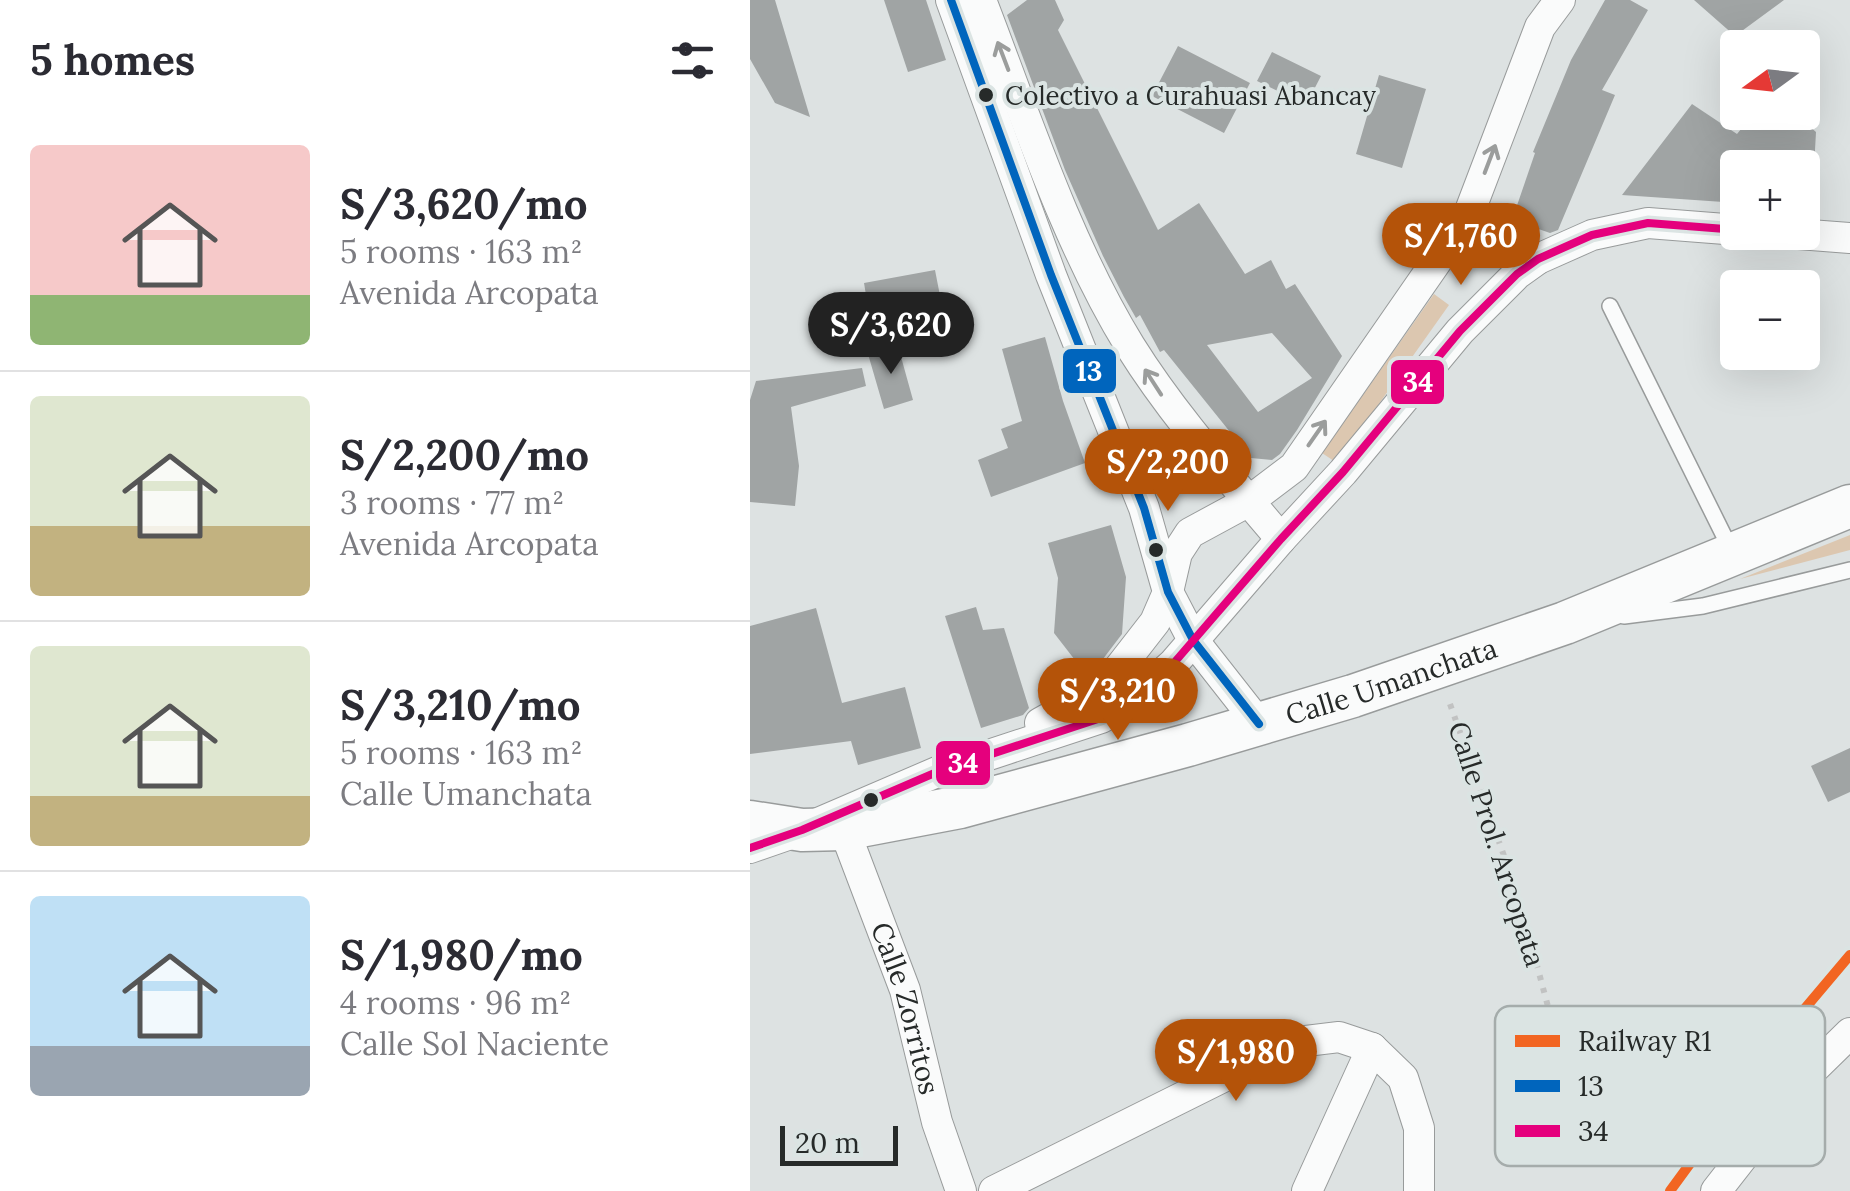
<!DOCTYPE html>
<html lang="en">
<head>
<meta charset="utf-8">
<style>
	:root { --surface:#fff; --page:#f2f2f3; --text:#2b2b33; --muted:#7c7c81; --line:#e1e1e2; --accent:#b45309 }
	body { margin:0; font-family:Lora,serif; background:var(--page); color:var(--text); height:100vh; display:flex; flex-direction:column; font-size:38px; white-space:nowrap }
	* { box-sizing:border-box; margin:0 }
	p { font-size:32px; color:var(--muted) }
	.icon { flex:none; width:55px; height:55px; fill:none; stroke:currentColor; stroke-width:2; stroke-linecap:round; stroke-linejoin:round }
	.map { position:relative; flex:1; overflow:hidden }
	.drawer { display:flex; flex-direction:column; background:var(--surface); width:750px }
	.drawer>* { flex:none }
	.needle { width:65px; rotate:255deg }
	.tools { position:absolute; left:970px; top:30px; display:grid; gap:20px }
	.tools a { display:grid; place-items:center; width:100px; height:100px; border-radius:10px; background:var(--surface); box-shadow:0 10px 40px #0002; font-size:50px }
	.scale { position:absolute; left:30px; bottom:25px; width:118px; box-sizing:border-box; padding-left:10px; border:5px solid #262a29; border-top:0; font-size:28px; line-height:35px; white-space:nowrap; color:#262a29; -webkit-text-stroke:8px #dbe4e3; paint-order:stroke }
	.price { position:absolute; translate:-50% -85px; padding:0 22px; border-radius:35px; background:var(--accent); color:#fff; font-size:32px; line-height:65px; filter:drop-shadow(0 2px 5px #0008) }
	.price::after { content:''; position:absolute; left:50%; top:60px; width:30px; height:22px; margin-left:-15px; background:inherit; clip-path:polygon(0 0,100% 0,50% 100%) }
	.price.selected { background:#222; color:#fff }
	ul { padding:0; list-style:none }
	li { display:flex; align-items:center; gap:30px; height:250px; padding:0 30px }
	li+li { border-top:2px solid var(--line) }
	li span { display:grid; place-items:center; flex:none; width:280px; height:200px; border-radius:10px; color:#555 }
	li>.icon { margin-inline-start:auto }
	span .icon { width:120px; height:120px; fill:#fffc; stroke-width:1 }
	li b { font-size:42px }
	h2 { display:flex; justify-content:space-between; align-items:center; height:120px; padding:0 30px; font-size:42px }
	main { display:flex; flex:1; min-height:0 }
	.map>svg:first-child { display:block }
</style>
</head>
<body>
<main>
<section class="drawer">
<h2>5 homes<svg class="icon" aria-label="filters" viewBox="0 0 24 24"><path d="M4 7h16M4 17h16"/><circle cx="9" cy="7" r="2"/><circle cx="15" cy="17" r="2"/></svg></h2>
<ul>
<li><span style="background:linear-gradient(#f6c9c9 75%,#8fb573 0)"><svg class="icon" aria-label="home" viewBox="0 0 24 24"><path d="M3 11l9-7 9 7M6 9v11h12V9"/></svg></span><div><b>S/3,620/mo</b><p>5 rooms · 163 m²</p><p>Avenida Arcopata</p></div></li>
<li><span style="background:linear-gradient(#dfe7d0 65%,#c2b280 0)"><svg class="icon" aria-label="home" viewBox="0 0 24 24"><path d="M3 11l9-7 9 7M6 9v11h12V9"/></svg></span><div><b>S/2,200/mo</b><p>3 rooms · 77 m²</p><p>Avenida Arcopata</p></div></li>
<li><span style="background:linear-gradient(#dfe7d0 75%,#c2b280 0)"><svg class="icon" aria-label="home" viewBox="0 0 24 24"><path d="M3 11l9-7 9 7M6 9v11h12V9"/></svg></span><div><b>S/3,210/mo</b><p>5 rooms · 163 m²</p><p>Calle Umanchata</p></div></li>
<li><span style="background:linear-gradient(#bfe0f5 75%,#9aa5b1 0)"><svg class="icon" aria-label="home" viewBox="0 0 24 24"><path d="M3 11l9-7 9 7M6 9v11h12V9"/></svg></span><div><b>S/1,980/mo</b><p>4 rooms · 96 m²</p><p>Calle Sol Naciente</p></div></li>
</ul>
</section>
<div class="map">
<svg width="1100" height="1191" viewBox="0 0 1100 1191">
	<rect width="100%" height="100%" fill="#dde2e2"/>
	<!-- green -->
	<path fill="#dcc7b0" d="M684,294l15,11 -112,158 -15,-10z
		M1100,535v15l-110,29z"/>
	<!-- building -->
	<path fill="#a0a4a4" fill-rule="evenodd" d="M0,0h25l35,117 -35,-14 -25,-44z
		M134,0h42l20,60 -38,12z
		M277,0h28l9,20 -6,10 100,200 41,-27 46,71 26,-14 15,29 9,-5 47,72 -45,74 -17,24 -8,6 -21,-2 -87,-108 -4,2 -20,-37 -4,3 -12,-21 -21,-41 -38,-86 -58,-155zM522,333l40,45 -54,34 -51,-67z
		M855,0h25l18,10 -46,80 13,5 -57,135 -8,3 -38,-13 23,-67 -2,-1 38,-92z
		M944,0h90l-49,36z
		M428,46l72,37 -26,50 -72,-37z
		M522,52l49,24 -15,29 -49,-24z
		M629,75l47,14 -24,79 -46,-14z
		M942,104l45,30 18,-22h38l23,20 -2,36h-76v35l-116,-8z
		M185,270l7,36 -72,13 -6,-36z
		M295,337l18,64 22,62 -94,34 -13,-37 30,-12 -7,-19 21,-8 -20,-72z
		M148,346l15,54 -29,9 -16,-55z
		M112,368l4,18 -75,21 8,59 -4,40 -45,-4v-102l6,-19z
		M361,525l15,52 -4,57 -19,25 -18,14 -31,-40 4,-55 -10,-35z
		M226,607l7,23 21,-2 25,80 -6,7 -42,13 -36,-112z
		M66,608l26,95 63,-16 16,61 -63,17 -7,-24 -101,13v-128z
		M1100,748v44l-22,10 -17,-36z"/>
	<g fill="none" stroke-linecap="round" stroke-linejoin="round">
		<defs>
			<path id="lane" d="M860,306l121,244
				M874,616l79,-10 147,-36"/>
			<g id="street">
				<path d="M201,0l100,275 93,233 24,84 25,48 66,84"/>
				<path d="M231,0c44,114 85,242 149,346 43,69 98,130 151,193"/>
				<path d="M718,216l70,43"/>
				<path d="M1022,232l78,6"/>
				<path d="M290,723l50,-28 23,-19 42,-54 13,-30 9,-39 13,-20 59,-32 45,-34 174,-251 72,-189 20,-27"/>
				<path id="s1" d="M94,829l61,161 32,132 24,69"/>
				<path d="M0,848l52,-18 135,-58 164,-54 31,-17 41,-37 108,-125 62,-67 117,-141 57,-57 21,-15 54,-24 56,-12 90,7"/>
				<path d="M244,1191l259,-129 53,-21 33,-4 33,11 31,30 16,50v63"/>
				<path d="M557,1191l65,-143"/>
				<path d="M966,1191l89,-114 45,-44"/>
			</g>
			<g id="secondary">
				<path id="s2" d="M0,822l52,8 42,-1 116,-22 228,-62 165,-49 212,-73 285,-117"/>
			</g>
		</defs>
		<!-- lane casing -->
		<use href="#lane" stroke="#989b9b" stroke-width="18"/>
		<!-- street casing -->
		<use href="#street" stroke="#989b9b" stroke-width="32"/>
		<!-- secondary casing -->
		<use href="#secondary" stroke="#989b9b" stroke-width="45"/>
		<!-- path -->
		<path stroke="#c1c2c2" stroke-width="6" stroke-dasharray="5 8" stroke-linecap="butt" d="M700,704l69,194 47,176 125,101"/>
		<!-- lane -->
		<use href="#lane" stroke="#fafbfb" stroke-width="15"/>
		<!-- street -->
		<use href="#street" stroke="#fafbfb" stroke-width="30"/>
		<!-- secondary -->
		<use href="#secondary" stroke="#fafbfb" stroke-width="42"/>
		<defs>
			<path id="bus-1" d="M201,0l100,275 93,233 24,84 25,48 66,84"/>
			<path id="bus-2" d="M0,848l52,-18 135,-58 164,-54 31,-17 41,-37 108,-125 62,-67 117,-141 57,-57 21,-15 54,-24 56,-12 90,7"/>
		</defs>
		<!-- bus-1 casing -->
		<use href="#bus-1" stroke="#dbe4e3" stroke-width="15"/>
		<!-- bus-2 casing -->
		<use href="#bus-2" stroke="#dbe4e3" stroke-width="15"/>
		<!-- bus-1 -->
		<use href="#bus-1" stroke="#0065bd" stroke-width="8"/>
		<!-- bus-2 -->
		<use href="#bus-2" stroke="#e5007d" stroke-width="8"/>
		<defs>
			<path id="rail-1" d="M920,1191l126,-172 54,-64"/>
		</defs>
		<!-- rail-1 casing -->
		<use href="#rail-1" stroke="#dbe4e3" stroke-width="18"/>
		<!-- rail-1 -->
		<use href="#rail-1" stroke="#f26522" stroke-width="10"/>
	</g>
	<!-- one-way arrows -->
	<defs><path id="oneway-shaft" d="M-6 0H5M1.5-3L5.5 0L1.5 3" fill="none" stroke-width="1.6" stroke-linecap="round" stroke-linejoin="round" transform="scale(2.5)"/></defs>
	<g stroke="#9b9d9c">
		<use href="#oneway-shaft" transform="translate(253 56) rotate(-111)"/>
		<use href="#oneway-shaft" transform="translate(740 159) rotate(-69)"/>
		<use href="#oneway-shaft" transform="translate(403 382) rotate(-123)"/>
		<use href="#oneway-shaft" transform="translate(567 433) rotate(-55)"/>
	</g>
	<!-- markers -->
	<g fill="#262a29" stroke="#dbe4e3" stroke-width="4">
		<circle cx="236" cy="95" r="9"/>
		<circle cx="406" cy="550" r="9"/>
		<circle cx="121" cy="800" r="9"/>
	</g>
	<g text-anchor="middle" stroke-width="8" stroke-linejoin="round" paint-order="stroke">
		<!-- bus labels -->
		<g font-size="26" fill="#262a29" stroke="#dbe4e3" text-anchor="start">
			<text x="255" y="105">Colectivo a Curahuasi Abancay</text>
		</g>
		<!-- street labels -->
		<g font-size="28" fill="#262a29" stroke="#dbe4e3">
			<text dy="10" stroke="none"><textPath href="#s2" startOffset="662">Calle Umanchata</textPath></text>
			<text transform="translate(747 844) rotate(72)" y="10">Calle Prol. Arcopata</text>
			<text dy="10" stroke="none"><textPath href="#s1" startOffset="190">Calle Zorritos</textPath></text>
		</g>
	</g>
	<!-- legend -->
	<rect x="745" y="1006" width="330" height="160" rx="15" fill="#dbe4e3" stroke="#a5acab" stroke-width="2.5"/>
	<rect x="765" y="1035" width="45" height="12" fill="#f26522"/>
	<rect x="765" y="1080" width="45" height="12" fill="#0065bd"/>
	<rect x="765" y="1125" width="45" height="12" fill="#e5007d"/>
	<g font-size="28" fill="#262a29">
		<text x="828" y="1051">Railway R1</text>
		<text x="828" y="1096">13</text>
		<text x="828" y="1141">34</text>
	</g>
	<g stroke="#dbe4e3" stroke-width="4">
		<rect x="311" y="347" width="57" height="48" rx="10" fill="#0065bd"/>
		<rect x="639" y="358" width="57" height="48" rx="10" fill="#e5007d"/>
		<rect x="184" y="739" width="58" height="48" rx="10" fill="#e5007d"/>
	</g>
	<g font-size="28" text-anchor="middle" font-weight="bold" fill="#fff">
		<text x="339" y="381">13</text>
		<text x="668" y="392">34</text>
		<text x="213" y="773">34</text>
	</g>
</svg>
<div class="tools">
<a><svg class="needle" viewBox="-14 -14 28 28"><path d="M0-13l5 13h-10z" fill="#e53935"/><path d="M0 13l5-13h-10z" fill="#7c7c81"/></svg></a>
<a>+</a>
<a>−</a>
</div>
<div class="scale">20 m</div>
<b class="price" style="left:711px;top:288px">S/1,760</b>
<b class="price selected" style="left:141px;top:377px">S/3,620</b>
<b class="price" style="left:418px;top:514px">S/2,200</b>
<b class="price" style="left:368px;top:743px">S/3,210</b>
<b class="price" style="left:486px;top:1104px">S/1,980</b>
</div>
</main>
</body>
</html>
